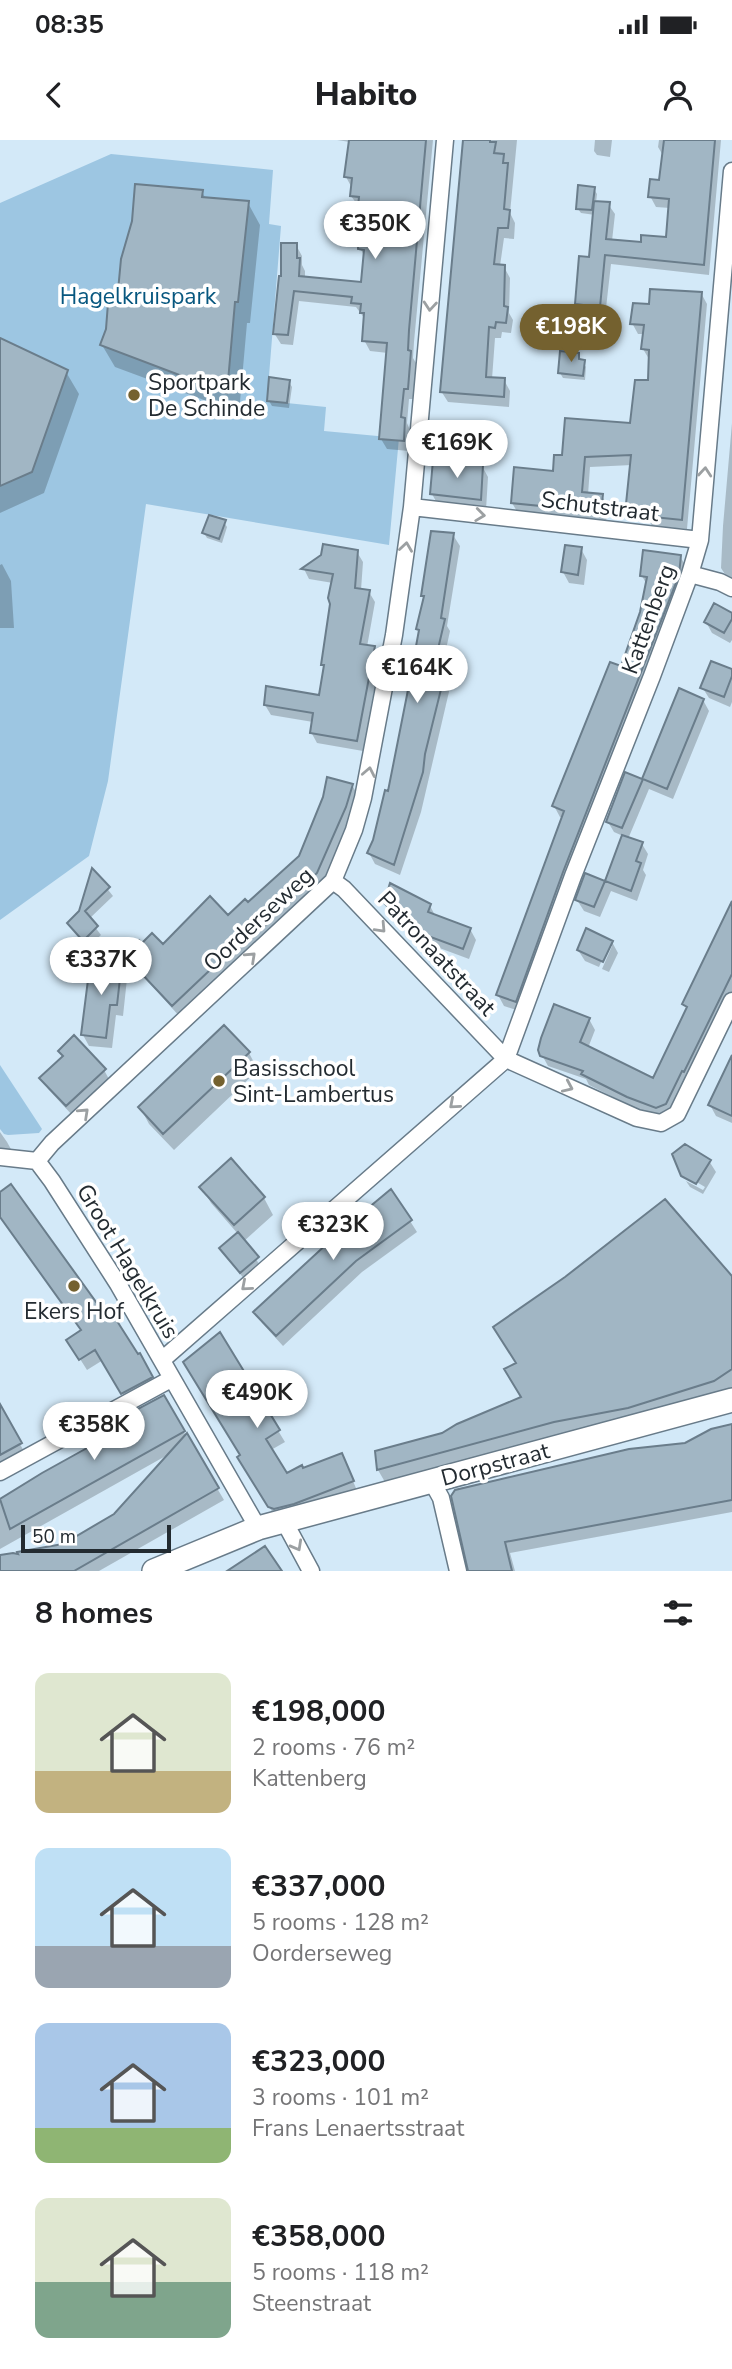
<!DOCTYPE html>
<html lang="en">
<head>
<meta charset="utf-8">
<style>
	:root { --surface:#fff; --page:#f6f6f6; --text:#202124; --muted:#757577; --accent:#74612f }
	body { margin:0; font-family:"Nunito Sans",sans-serif; background:var(--page); color:var(--text); height:100vh; display:flex; flex-direction:column; font-size:26px; white-space:nowrap }
	* { box-sizing:border-box; margin:0 }
	p { font-size:23px; color:var(--muted) }
	.icon { flex:none; width:38px; height:38px; fill:none; stroke:currentColor; stroke-width:2; stroke-linecap:round; stroke-linejoin:round }
	.map { position:relative; height:1431px; overflow:hidden }
	.details { display:flex; flex-direction:column; background:var(--surface); flex:1 }
	.details>* { flex:none }
	.scale { position:absolute; left:21px; bottom:18px; width:150px; box-sizing:border-box; padding-left:7px; border:4px solid #232b31; border-top:0; font-size:19px; line-height:24px; white-space:nowrap; color:#232b31; -webkit-text-stroke:5px #fff; paint-order:stroke }
	.price { position:absolute; translate:-50% -60px; padding:0 16px; border-radius:24px; background:#fff; color:#222; font-size:23px; line-height:46px; filter:drop-shadow(0 2px 4px #0008) }
	.price::after { content:''; position:absolute; left:50%; top:42px; width:21px; height:16px; margin-left:-10px; background:inherit; clip-path:polygon(0 0,100% 0,50% 100%) }
	.price.active { background:var(--accent); color:#fff }
	ul { padding:0; list-style:none }
	li { display:flex; align-items:center; gap:21px; height:175px; padding:0 35px }
	li span { display:grid; place-items:center; flex:none; width:196px; height:140px; border-radius:14px; color:#555 }
	li>.icon { margin-inline-start:auto }
	span .icon { width:84px; height:84px; fill:#fffc; stroke-width:1 }
	li b { font-size:30px }
	h2 { display:flex; justify-content:space-between; align-items:center; height:84px; padding:0 35px; font-size:30px }
	.status { display:flex; justify-content:space-between; align-items:center; height:49px; padding:0 35px; background:var(--surface); direction:ltr }
	.status svg { height:19px; fill:currentColor }
	header { display:flex; justify-content:space-between; align-items:center; height:91px; padding:0 35px; background:var(--surface); font-size:32px; font-weight:800 }
	.map>svg:first-child { display:block }
</style>
</head>
<body>
<div class="status"><b>08:35</b><svg viewBox="0 0 49 12"><path d="M0 12V9h3v3zM5 12V6h3v6zM10 12V3h3v9zM15 12V0h3v12zM26 1h20v11H26zM47 4h2v5h-2z"/></svg></div>
<header><svg class="icon" aria-label="back" viewBox="0 0 24 24"><path d="M15 5l-7 7 7 7"/></svg>Habito<svg class="icon" aria-label="person" viewBox="0 0 24 24"><circle cx="12" cy="8" r="4"/><path d="M4 21q1-7 8-7t8 7"/></svg></header>
<div class="map">
<svg width="732" height="1431" viewBox="0 0 732 1431">
	<rect width="100%" height="100%" fill="#d3e9f8"/>
	<!-- green -->
	<path fill="#9dc6e2" d="M111,14l162,16 -4,54 12,2 -14,175 59,6 -2,24 75,7 -10,107 -243,-41 -38,277 -19,75 -89,64v-717z
		M0,925l42,64 -3,4 -31,2 -4,-1 -4,-5z"/>
	<!-- shadow -->
	<path fill="#0003" d="M337,0h96l-19,202 -1,16 3,5 -3,36h-4l-2,24 3,7 -1,21 -22,-2 -6,-10 7,-86 -18,-2 -6,-11 1,-21 -9,-12 -57,-6 -6,44 -12,-1 -7,-11 22,-88 6,11v9l3,6v8l58,5 2,-27 -5,-9 -1,-41 -8,-11 1,-8 -6,-11 4,-35z
		M465,0h52l-7,73 5,10 -1,16 -10,-1 -4,28 4,1 6,11 -1,35 4,7 -2,13 -9,-1 -1,6h-6l-3,41 12,1 6,11 -1,16 -61,-5 -7,-11z
		M595,0h17l-2,17 -13,-2 -3,-4z
		M659,0h62l-12,135 -98,-11 -6,53 -22,-3 -6,-10 13,-45 5,-44 -14,-2 -3,-4 16,-20 3,5 -1,9 12,1 7,10 -3,27 31,3 25,-5 2,-31 -14,-1 -6,-11 11,-15 3,-24 -6,-10z
		M202,52l4,7 42,4 12,22 -10,98h-3l-8,90 -124,-46 -13,-22z
		M701,153l6,11 -20,225 -35,-3 -4,-8 -14,-4 -6,-11 4,-38 -42,2 -2,28 14,1 6,10 -2,16 -88,-9 -6,-10 43,-30 9,-16 68,-32 17,-43v-23l-6,-10 2,-15h-7l-6,-11 19,-17z
		M0,200l66,32 13,22 -35,99 -44,20z
		M578,215l8,12 -1,13 -22,-2 -3,-5z
		M289,242l3,5 -3,21 -17,-2 -3,-5z
		M732,283v158l-4,-2 -7,-11 2,-42z
		M482,326l6,11 -2,33 -48,-5 -6,-11z
		M224,382l3,5 -5,16 -15,-5 -3,-5z
		M453,395l7,11 -13,80 3,5 -5,23 4,1 6,11 -34,146 -21,63 -25,-11 -6,-11 20,-60 31,-160 -2,-4 7,-30 -2,-3z
		M581,409l6,11 -3,25 -15,-2 -6,-11z
		M357,412l6,10 -2,28 8,2 6,10 -8,45 7,1 6,10 -17,93 -46,-8 -6,-11 2,-10 -42,-7 -6,-10 56,-8 12,-114 -24,-4 -5,-10 19,-13z
		M680,416l6,11 -164,445 -18,-6 -6,-11 66,-177 -4,-1 -6,-11 68,-138 20,-55 5,-28 -5,-9z
		M2,424l9,17 3,47h-14v-63z
		M732,475v25l-2,3 -18,-10 -6,-11z
		M732,531v31l-2,5 -21,-9 -7,-11z
		M680,551l23,9 6,11 -36,88 -24,-10 -21,50 14,5 6,10 -5,16 3,5 -9,26 -26,-10 -11,26 -16,-6 -7,-11 9,-24 20,7 17,-47 -9,-4 -6,-10 18,-47 17,6z
		M352,645l7,12 -36,88 -143,132 -51,-57 -6,56 -7,-1 -4,33 -23,-2 -6,-11 27,-67 13,-13 16,-13 24,4 65,-29 20,-13 52,-47z
		M93,731l20,25 -24,23 12,16 -13,12 -19,-24 11,-11z
		M385,762l45,4 6,11 34,12 6,11 -7,19 -43,-16 -1,4 -33,-33z
		M732,765v90l-60,120 -9,3 -28,-10 -46,-23 -3,-6 -38,-13 -6,-11 47,-36 6,11 -7,18 66,33 33,-71 -3,-6z
		M612,802l6,11 -9,19 -7,-3 10,-23h-4l-9,21 -14,-6 -7,-11z
		M249,913l9,17 -84,80 -25,-26 -9,-17z
		M64,917l40,13 6,11 -37,35 -25,-27 -7,-11z
		M732,919v64l-16,-7 -6,-11z
		M0,992l7,10 5,9 -12,-3z
		M231,1021l33,37 9,17 -30,27 20,27 -16,14 -26,-35 17,-14 -27,-31 -9,-16z
		M709,1021l7,11 -13,22 -13,-7 -4,-6 17,9 2,-3 -22,-13z
		M391,1051l26,41 -55,40 -79,74 -21,-23 -6,-10z
		M0,1054l137,162 2,-1 19,33 -29,16 -26,-44 -16,10 -12,-19 7,-20 -82,-115z
		M732,1138v117l-343,94 -11,-19 -2,-18 66,-17 81,-37z
		M219,1194l66,108 -14,8 16,25 55,-20 16,38 -82,25 -37,-60 3,-2z
		M163,1257l61,103 -125,71h-99v-14l63,-11 52,-31 56,-62 -171,96v-48l115,-66z
		M5,1278l20,35 -25,15v-47z
		M732,1285v87l-222,41 5,18h-44l-18,-75 232,-52z"/>
	<!-- building -->
	<path fill="#a1b6c4" stroke="#6a7d8b" stroke-width="2" d="M349,0h77l-17,190 -1,20 3,1 -3,38h-4l-3,28 4,1 -1,23 -25,-2 8,-96 -25,-2 2,-28h-4l1,-9 -10,-1 1,-6 -58,-6 -6,44 -15,-1 6,-58h2v-33h16v15h3l-1,18 62,6 3,-32 -6,-1 1,-34h-2l2,-18 -9,-1 2,-18 -8,-1z
		M463,0h27v2h6l-2,11 10,1 -1,9h5l-4,46 6,1 -2,18h-10l-4,36 11,1 -1,41 4,1 -2,16 -10,-1 -1,6 -6,-1 -3,50 19,1 -1,19 -64,-5z
		M664,0h51l-11,125 -99,-10 -5,52 -25,-3 4,-48 10,1 5,-56 16,1 -4,37 35,3v-7l25,2 3,-38 -21,-2 2,-18 9,1z
		M135,44l68,6 -1,7 47,4 -11,101h-3l-8,91 -127,-48 6,-16 3,-39 9,1 3,-32 11,-38z
		M578,45l17,2 -3,23 -16,-1z
		M650,149l52,3 -20,228 -38,-4 1,-8 -13,-1v-3h-6l5,-49 -46,2 -3,35 21,2 -2,18 -90,-9 3,-36 39,4 1,-16h8l3,-37 65,5 5,-43h13l1,-30 -8,-1 3,-24 -14,-1 3,-21 16,1z
		M0,198l68,32 -36,102 -32,14z
		M560,211l19,2v6l6,1 -2,16 -25,-3z
		M269,237l21,3 -3,23 -20,-2z
		M433,320l50,5 -2,35 -51,-6z
		M209,375l17,5 -7,19 -17,-6z
		M431,391l23,2 -13,85 4,1 -7,30 12,4 -25,101 -2,18 -29,93 -27,-12 6,-13 12,-50 3,1 19,-96 12,-65 -3,-1 8,-33h-3z
		M323,404l35,6 -3,38 15,2 -10,54 15,2 -18,95 -47,-8 3,-20 -49,-8 2,-19 53,9 5,-30h-3l9,-61 -2,-6 5,-24 -32,-5 20,-14z
		M565,405l17,2 -4,28 -17,-3z
		M643,410l38,5 -2,20 -116,297 -47,130 -20,-7 68,-184 -12,-5 58,-144 11,4 19,-54 7,-35 -7,-1z
		M714,463l18,10v6l-8,14 -20,-11z
		M711,521l21,8v7l-8,21 -24,-9z
		M679,548l25,11 -37,90 -24,-10 -21,49 -16,-6 19,-50 17,7z
		M327,637l26,7 -7,23 -29,66 -51,49 1,2 -14,12 -3,-4 -78,74 -49,-52 16,-14 3,3 10,-10 11,11 47,-48 18,19 17,-16 3,3 51,-46 24,-59z
		M622,695l21,7 -7,19 5,2 -10,28 -26,-10z
		M92,728l18,19 -25,24 13,15 -15,15 -16,-18 12,-12z
		M585,733l20,8 -11,26 -19,-7z
		M390,743l41,21 -3,8 43,16 -8,21 -43,-16 -2,5 -34,-35z
		M732,761v73l-48,98 -2,-1 -16,33 -10,4 -29,-11 -46,-23 2,-3 -43,-15 -2,-6 3,-12 13,-34 36,14 -10,24 73,36 34,-71 -5,-3z
		M586,788l27,13 -10,21 -26,-12z
		M123,812l-6,53h-7l-4,33 -25,-3 9,-71 19,2z
		M224,885l26,27 -87,82 -25,-27z
		M74,895l32,34 -40,37 -27,-28 24,-22 -5,-5z
		M732,915v61l-24,-11z
		M685,1004l26,16 -15,24 -15,-8 -9,-22z
		M231,1018l34,39 -31,28 -35,-38z
		M11,1044l93,129 6,-3 28,44 2,-1 13,24 -32,17 -26,-44 -16,10 -13,-20 15,-10 -81,-113v-25z
		M391,1049l21,31 -56,41 -80,75 -23,-24 90,-83z
		M665,1059l67,77v93l-18,12 -86,27 -74,14 -177,48 -2,-19 67,-18 15,-9 64,-27 -17,-28 12,-6 -23,-36 72,-50z
		M238,1092l21,25 -19,16 -21,-25z
		M220,1192l60,98 -14,9 21,34 15,-8 1,3 39,-15 12,28 -60,23 -20,5 -6,-2 -31,-50 3,-2 -57,-93z
		M164,1255l21,36 -175,98 -10,-30 42,-26 72,-40 22,-15 -4,-6z
		M0,1264l22,39 -22,12z
		M732,1284v76l-227,42 7,29h-44l-17,-75 4,-6 174,-41 56,-6 26,-14z
		M187,1293l32,55 -145,83h-74v-16l13,-2 5,1 -1,-2 46,-8 51,-30z
		M265,1406l17,25h-55z"/>
	<g fill="none" stroke-linecap="round" stroke-linejoin="round">
		<defs>
			<path id="street" d="M412,367l288,33
				M690,434l30,8 12,6
				M333,741l11,8 162,170 131,59 24,5 16,-9 55,-113
				M0,1017l37,4 15,20 66,103 140,244
				M37,1021l15,-18 281,-262 21,-51 9,-32 31,-163 18,-128 33,-367
				M162,1220l344,-301 67,-183 79,-200 38,-102 10,-34 32,-369
				M0,1332l171,-93
				M431,1340l10,18 17,73
				M284,1381l27,50"/>
			<path id="secondary" d="M154,1431l104,-43 474,-128"/>
		</defs>
		<!-- street casing -->
		<use href="#street" stroke="#687b89" stroke-width="19"/>
		<!-- secondary casing -->
		<use href="#secondary" stroke="#687b89" stroke-width="26"/>
		<!-- street -->
		<use href="#street" stroke="#fff" stroke-width="16"/>
		<!-- secondary -->
		<use href="#secondary" stroke="#fff" stroke-width="23"/>
	</g>
	<!-- one-way arrows -->
	<defs><path id="oneway-chevron" d="M-2-3.5L2.5 0L-2 3.5" fill="none" stroke-width="1.6" stroke-linecap="round" stroke-linejoin="round" transform="scale(1.75)"/></defs>
	<g stroke="#9ca0a2">
		<use href="#oneway-chevron" transform="translate(430 166) rotate(95)"/>
		<use href="#oneway-chevron" transform="translate(705 332) rotate(-85)"/>
		<use href="#oneway-chevron" transform="translate(480 375) rotate(7)"/>
		<use href="#oneway-chevron" transform="translate(406 407) rotate(-82)"/>
		<use href="#oneway-chevron" transform="translate(369 632) rotate(-79)"/>
		<use href="#oneway-chevron" transform="translate(381 788) rotate(47)"/>
		<use href="#oneway-chevron" transform="translate(251 817) rotate(-43)"/>
		<use href="#oneway-chevron" transform="translate(568 947) rotate(24)"/>
		<use href="#oneway-chevron" transform="translate(454 964) rotate(139)"/>
		<use href="#oneway-chevron" transform="translate(84 973) rotate(-43)"/>
		<use href="#oneway-chevron" transform="translate(246 1146) rotate(139)"/>
		<use href="#oneway-chevron" transform="translate(297 1406) rotate(61)"/>
	</g>
	<!-- markers -->
	<g fill="#74612f" stroke="#fff" stroke-width="2.5">
		<circle cx="134" cy="255" r="7"/>
		<circle cx="219" cy="941" r="7"/>
		<circle cx="74" cy="1146" r="7"/>
	</g>
	<g text-anchor="middle" stroke-width="7" stroke-linejoin="round" paint-order="stroke">
		<!-- park labels -->
		<g font-size="23" fill="#07577f" stroke="#fff">
			<text x="138" y="164">Hagelkruispark</text>
		</g>
		<!-- poi labels -->
		<g font-size="23" fill="#232b31" stroke="#fff" text-anchor="start">
			<text x="148" y="250">Sportpark<tspan x="148" dy="26">De Schinde</tspan></text>
			<text x="233" y="936">Basisschool<tspan x="233" dy="26">Sint-Lambertus</tspan></text>
			<text x="74" y="1179" text-anchor="middle">Ekers Hof</text>
		</g>
		<!-- street labels -->
		<g font-size="23" fill="#232b31" stroke="#fff">
			<text transform="translate(600 366) rotate(7)" y="8">Schutstraat</text>
			<text transform="translate(648 479) rotate(-70)" y="8">Kattenberg</text>
			<text transform="translate(258 779) rotate(-43)" y="8">Oorderseweg</text>
			<text transform="translate(437 813) rotate(47)" y="8">Patronaatstraat</text>
			<text transform="translate(128 1121) rotate(59)" y="8">Groot Hagelkruis</text>
			<text transform="translate(495 1324) rotate(-15)" y="8">Dorpstraat</text>
		</g>
	</g>
</svg>
<div class="scale">50 m</div>
<b class="price" style="left:375px;top:121px">€350K</b>
<b class="price active" style="left:571px;top:224px">€198K</b>
<b class="price" style="left:457px;top:340px">€169K</b>
<b class="price" style="left:417px;top:565px">€164K</b>
<b class="price" style="left:101px;top:857px">€337K</b>
<b class="price" style="left:333px;top:1122px">€323K</b>
<b class="price" style="left:257px;top:1290px">€490K</b>
<b class="price" style="left:94px;top:1322px">€358K</b>
</div>
<section class="details">
<h2>8 homes<svg class="icon" aria-label="filters" viewBox="0 0 24 24"><path d="M4 7h16M4 17h16"/><circle cx="9" cy="7" r="2"/><circle cx="15" cy="17" r="2"/></svg></h2>
<ul>
<li><span style="background:linear-gradient(#dfe7d0 70%,#c2b280 0)"><svg class="icon" aria-label="home" viewBox="0 0 24 24"><path d="M3 11l9-7 9 7M6 9v11h12V9"/></svg></span><div><b>€198,000</b><p>2 rooms · 76 m²</p><p>Kattenberg</p></div></li>
<li><span style="background:linear-gradient(#bfe0f5 70%,#9aa5b1 0)"><svg class="icon" aria-label="home" viewBox="0 0 24 24"><path d="M3 11l9-7 9 7M6 9v11h12V9"/></svg></span><div><b>€337,000</b><p>5 rooms · 128 m²</p><p>Oorderseweg</p></div></li>
<li><span style="background:linear-gradient(#a9c7e8 75%,#8fb573 0)"><svg class="icon" aria-label="home" viewBox="0 0 24 24"><path d="M3 11l9-7 9 7M6 9v11h12V9"/></svg></span><div><b>€323,000</b><p>3 rooms · 101 m²</p><p>Frans Lenaertsstraat</p></div></li>
<li><span style="background:linear-gradient(#dfe7d0 60%,#7fa58c 0)"><svg class="icon" aria-label="home" viewBox="0 0 24 24"><path d="M3 11l9-7 9 7M6 9v11h12V9"/></svg></span><div><b>€358,000</b><p>5 rooms · 118 m²</p><p>Steenstraat</p></div></li>
</ul>
</section>
</body>
</html>
